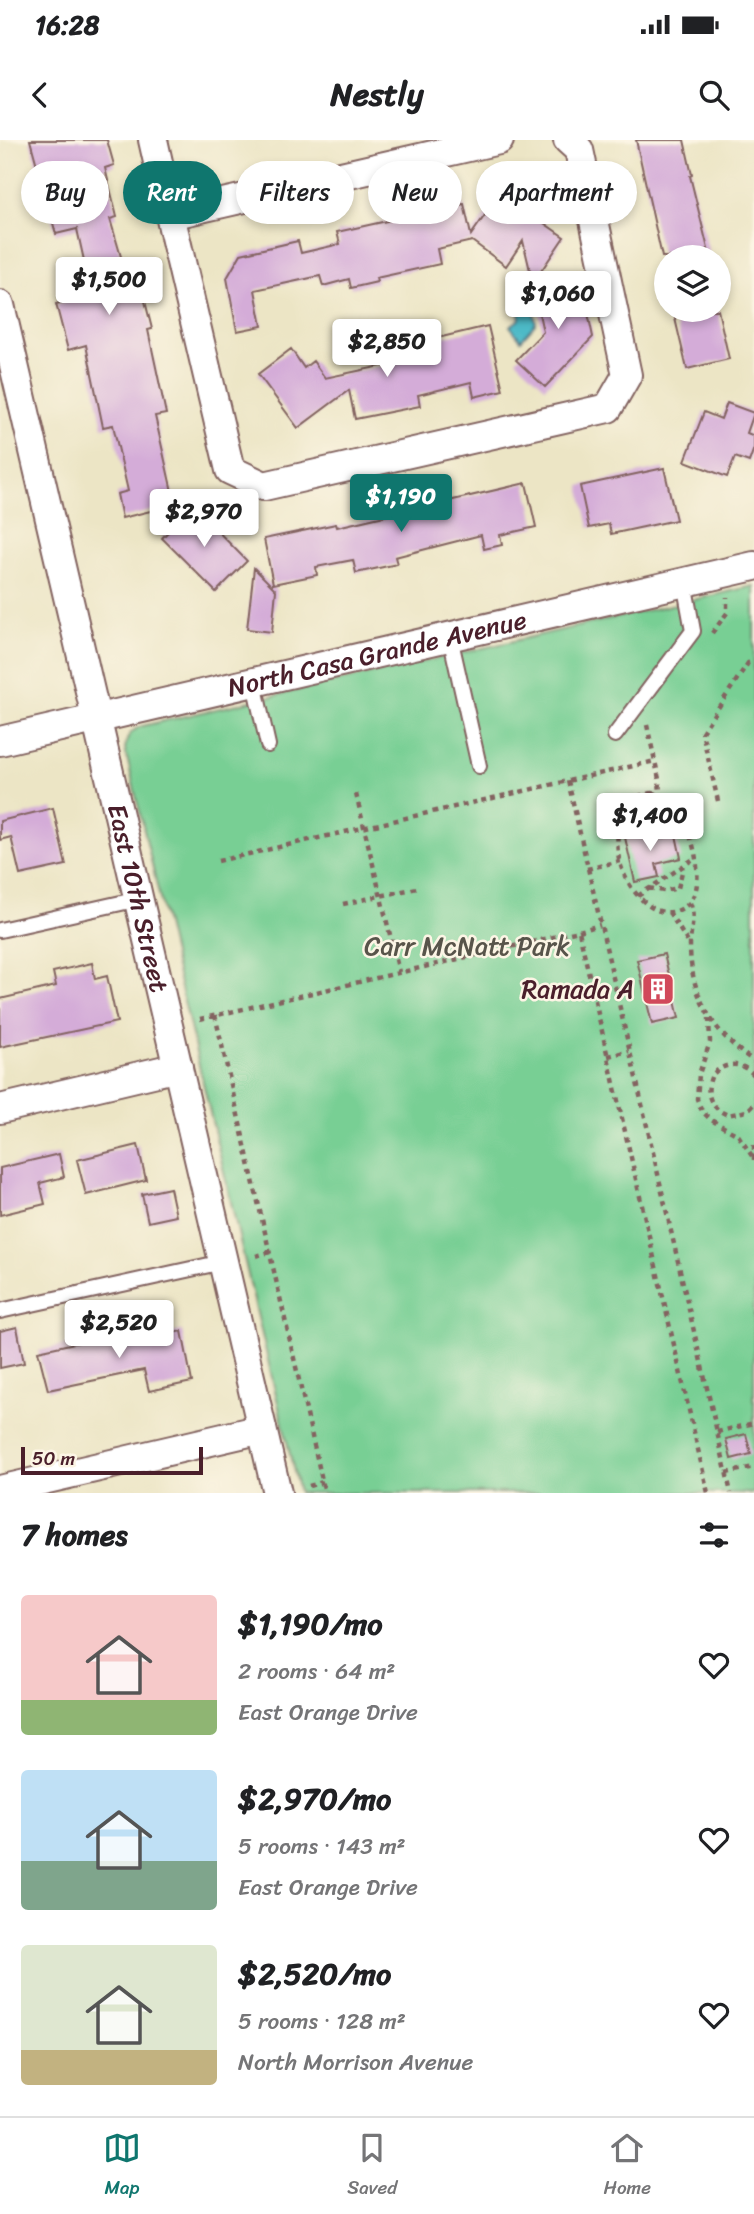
<!DOCTYPE html>
<html lang="en">
<head>
<meta charset="utf-8">
<style>
	:root { --surface:#fff; --page:#f6f6f6; --text:#202124; --muted:#757577; --line:#e0e0e0; --accent:#0f766e }
	body { margin:0; font-family:Sriracha,sans-serif; background:var(--page); color:var(--text); height:100vh; display:flex; flex-direction:column; font-size:26px; white-space:nowrap }
	* { box-sizing:border-box; margin:0 }
	p { font-size:23px; color:var(--muted) }
	.icon { flex:none; width:38px; height:38px; fill:none; stroke:currentColor; stroke-width:2; stroke-linecap:round; stroke-linejoin:round }
	.map { position:relative; height:1353px; overflow:hidden }
	.side { display:flex; flex-direction:column; background:var(--surface); flex:1 }
	.side>* { flex:none }
	.top-card { position:absolute; left:21px; top:21px; width:712px; height:63px; display:flex; gap:14px }
	.fabs { position:absolute; left:654px; top:105px; display:grid; gap:14px }
	.fabs a { display:grid; place-items:center; width:77px; height:77px; border-radius:50%; background:var(--surface); box-shadow:0 4px 10px #0003; font-size:35px }
	.scale { position:absolute; left:21px; bottom:18px; width:182px; box-sizing:border-box; padding-left:7px; border:4px solid #4a1f2b; border-top:0; font-size:19px; line-height:24px; white-space:nowrap; color:#4a1f2b; -webkit-text-stroke:5px #fcf5e5; paint-order:stroke }
	.price { position:absolute; translate:-50% -60px; padding:0 16px; border-radius:7px; background:#fff; color:#222; font-size:23px; line-height:46px; filter:drop-shadow(0 2px 4px #0008) }
	.price::after { content:''; position:absolute; left:50%; top:42px; width:21px; height:16px; margin-left:-10px; background:inherit; clip-path:polygon(0 0,100% 0,50% 100%) }
	.price.active { background:var(--accent); color:#fff }
	ul { padding:0; list-style:none }
	li { display:flex; align-items:center; gap:21px; height:175px; padding:0 21px }
	li span { display:grid; place-items:center; flex:none; width:196px; height:140px; border-radius:7px; color:#555 }
	li>.icon { margin-inline-start:auto }
	span .icon { width:84px; height:84px; fill:#fffc; stroke-width:1 }
	li b { font-size:30px }
	h2 { display:flex; justify-content:space-between; align-items:center; height:84px; padding:0 21px; font-size:30px }
	.pill { padding:0 24px; border-radius:32px; background:var(--surface); box-shadow:0 4px 10px #0003; font-size:24px; line-height:63px }
	.pill.active { background:var(--accent); color:#fff }
	.status { display:flex; justify-content:space-between; align-items:center; height:49px; padding:0 35px; background:var(--surface); direction:ltr }
	.status svg { height:19px; fill:currentColor }
	header { display:flex; justify-content:space-between; align-items:center; height:91px; padding:0 21px; background:var(--surface); font-size:32px; font-weight:800 }
	.tabs { display:flex; justify-content:space-around; align-items:center; height:98px; border-top:2px solid var(--line); background:var(--surface); font-size:19px; color:var(--muted) }
	.tabs a { display:grid; justify-items:center; gap:4px }
	.tabs .active { color:var(--accent) }
	.map>svg:first-child { display:block }
</style>
</head>
<body>
<div class="status"><b>16:28</b><svg viewBox="0 0 49 12"><path d="M0 12V9h3v3zM5 12V6h3v6zM10 12V3h3v9zM15 12V0h3v12zM26 1h20v11H26zM47 4h2v5h-2z"/></svg></div>
<header><svg class="icon" aria-label="back" viewBox="0 0 24 24"><path d="M15 5l-7 7 7 7"/></svg>Nestly<svg class="icon" aria-label="search" viewBox="0 0 24 24"><circle cx="10" cy="10" r="6"/><path d="M15 15l6 6"/></svg></header>
<div class="map">
<svg width="754" height="1353" viewBox="0 0 754 1353">
	<rect width="100%" height="100%" fill="#fcf5e5"/>
	<filter id="ink" filterUnits="userSpaceOnUse"><feTurbulence type="fractalNoise" baseFrequency=".0143" numOctaves="2"/><feDisplacementMap in="SourceGraphic" scale="14" xChannelSelector="R" yChannelSelector="G"/><feConvolveMatrix kernelMatrix="1 2 1 2 8 2 1 2 1" color-interpolation-filters="sRGB"/></filter>
	<filter id="wash" filterUnits="userSpaceOnUse"><feTurbulence type="fractalNoise" baseFrequency=".00686" numOctaves="4" result="noise"/><feDisplacementMap in="SourceGraphic" scale="28" xChannelSelector="R" yChannelSelector="G"/><feGaussianBlur stdDeviation="1.57" result="paint"/><feColorMatrix in="noise" values="0 0 0 0 0 0 0 0 0 0 0 0 0 0 0 0 0 1.4 0 .05"/><feComposite in="paint" operator="in"/></filter>
	<g filter="url(#wash)">
		<rect width="100%" height="100%" fill="#ece5c5"/>
		<!-- green -->
		<path fill="#78cf94" stroke="#617760" stroke-width="2" d="M754,446v907h-455l-174,-744c2,-13 5,-18 17,-23z"/>
		<!-- water -->
		<path fill="#4dbac7" stroke="#4c6c79" stroke-width="2" d="M532,164l4,19 -15,17 -11,-14 10,-7 -2,-13z"/>
		<g id="blocks">
			<!-- building -->
			<path fill="#d4acd8" d="M30,0h77l7,25 -9,3 12,49 -7,2 14,48 12,-2 16,64 -4,1 18,84 -11,2 20,89 -53,13 -5,-24 11,-3 -15,-66 -10,2 -17,-82 -18,5 -12,-46 32,-8 -7,-30 4,-1 -8,-36 -21,5z
				M636,0h48l8,35 -2,1 20,81h-48z
				M497,58l17,12 1,-7 49,34 -31,46 -10,-42 -17,25 -34,-25 -35,8 3,15 -64,14 1,4 -26,6 -2,-9 -26,7 -3,-10 -65,14 7,36 -25,5 -10,-53 14,-24 57,-13 3,12 39,-9 -3,-12 127,-28 7,31z
				M581,140l12,57 -48,50 -29,-27 27,-28 -9,-42z
				M673,170h45l11,49 -42,10z
				M488,186l15,64 -29,7 -3,-15 -53,13 2,11 -65,13 -6,-29 -51,38 -40,-54 33,-25 13,19 9,-7 12,17 104,-22 -4,-15z
				M727,263l27,10 -7,20 7,3v12l-5,14 -14,-5 -8,20 -42,-16 19,-49 17,7z
				M664,328l12,52 -65,14 -2,-10 -20,4 -9,-42z
				M526,343l10,44 -36,8 2,10 -18,4 -3,-14 -86,22 2,7 -41,9 -3,-13 -37,7 1,8 -44,9 -9,-45 72,-15 1,3z
				M193,366l54,55 -31,31 -54,-54z
				M254,428l22,22 -4,42 -25,-3z
				M53,668l13,57 -46,10 -9,-38 -11,3v-19z
				M649,687l2,13 25,-5 5,23 -25,6 3,13 -24,5 -11,-49z
				M664,814l15,64 -27,6 -15,-64z
				M92,823l3,16 12,-3 10,46 -117,25v-48l56,-13 -3,-14z
				M138,1005l8,35 -60,15 -9,-35z
				M59,1014l5,23 -24,6 5,21 -45,11v-47z
				M170,1048l6,28 -28,6 -6,-28z
				M17,1187l7,36 -24,5v-37z
				M148,1191l2,6 32,-6 10,51 -43,9 -5,-21 -96,20 -10,-39 64,-14 1,3z
				M746,1294l5,20 -20,5 -5,-20z"/>
		</g>
	</g>
	<g filter="url(#ink)">
		<use href="#blocks" fill-opacity="0" stroke="#836461" stroke-width="2"/>
		<g fill="none" stroke-linecap="round" stroke-linejoin="round">
			<defs>
				<path id="service" d="M450,497l29,129
					M254,543l14,62
					M615,595l78,-104 -9,-49
					M0,790l139,-31
					M0,1171l223,-49"/>
				<g id="minor">
					<path d="M153,0l17,75"/>
					<path d="M499,0l-329,75 60,255 34,16 344,-78 19,-33 -48,-225 -11,-10"/>
					<path id="s1" d="M0,165l277,1188"/>
					<path id="s2" d="M0,601l754,-175"/>
					<path d="M0,969l178,-42"/>
					<path d="M0,1350l262,-61"/>
				</g>
			</defs>
			<!-- service casing -->
			<use href="#service" stroke="#836461" stroke-width="18"/>
			<!-- minor casing -->
			<use href="#minor" stroke="#836461" stroke-width="32"/>
			<!-- path -->
			<path stroke="#836461" stroke-width="4.5" stroke-dasharray="5 5" stroke-linecap="butt" d="M712,493l15,-20v-16
				M647,585l12,54 1,15
				M568,641l163,712
				M652,653c5,1 11,2 15,5 22,15 44,88 20,107 -28,23 -58,-13 -66,-39 -9,-26 -2,-71 31,-73z
				M356,654l43,178
				M718,661l-16,-69 46,-69 6,-1
				M620,681l34,7h33
				M635,682l6,-6 16,-2 16,14
				M218,721l437,-100
				M587,729l33,-8
				M649,748l15,3 14,-3 5,-20
				M638,756l57,-38
				M690,763c6,14 0,28 0,43 0,49 24,89 64,115
				M343,764l74,-16
				M669,772l20,32
				M579,791l21,-6
				M215,875l110,478
				M709,878l1,24 -11,32 -2,25 5,12 9,9 27,15 14,21
				M200,879l379,-88 129,562
				M608,916l21,-5
				M754,935c-13,-14 -29,-13 -42,0 -8,18 -2,33 16,40l19,-4 7,-7
				M754,1005v18
				M256,1116l14,-4
				M717,1292l37,-9
				M726,1333l28,-6
				M309,1346l14,-4"/>
			<!-- service -->
			<use href="#service" stroke="#fff" stroke-width="14"/>
			<!-- minor -->
			<use href="#minor" stroke="#fff" stroke-width="28"/>
		</g>
	</g>
	<!-- icons -->
	<defs>
		<symbol id="building-square" viewBox="-11 -11 22 22"><rect x="-9" y="-9" width="18" height="18" rx="4" fill="#d1495b" stroke="#fcf5e5"/><path d="M-4-6H4V6H1V3H-1V6H-4ZM-2.5-4.3h1.7v1.8h-1.7ZM.8-4.3h1.7v1.8H.8ZM-2.5-1h1.7V.8h-1.7ZM.8-1h1.7V.8H.8Z" fill="#fff"/></symbol>
	</defs>
	<g fill-rule="evenodd">
		<use href="#building-square" x="639" y="830" width="38" height="38"/>
	</g>
	<g text-anchor="middle" stroke-width="5" stroke-linejoin="round" paint-order="stroke">
		<!-- street labels -->
		<g font-size="26" fill="#4a1f2b" stroke="#fcf5e5">
			<text dy="9" stroke="none"><textPath href="#s2" startOffset="387">North Casa Grande Avenue</textPath></text>
			<text dy="9" stroke="none"><textPath href="#s1" startOffset="609">East 10th Street</textPath></text>
		</g>
		<!-- park labels -->
		<g font-size="26" fill="#58544a" stroke="#fcf5e5">
			<text x="467" y="815">Carr McNatt Park</text>
		</g>
		<!-- poi labels -->
		<g font-size="26" fill="#4a1f2b" stroke="#fcf5e5" text-anchor="end">
			<text x="634" y="858">Ramada A</text>
		</g>
	</g>
</svg>
<div class="fabs">
<a><svg class="icon" aria-label="layers" viewBox="0 0 24 24"><path d="M12 4l9 5-9 5-9-5zM3 14l9 5 9-5"/></svg></a>
</div>
<div class="scale">50 m</div>
<b class="price" style="left:109px;top:177px">$1,500</b>
<b class="price" style="left:558px;top:191px">$1,060</b>
<b class="price" style="left:387px;top:239px">$2,850</b>
<b class="price active" style="left:401px;top:394px">$1,190</b>
<b class="price" style="left:204px;top:409px">$2,970</b>
<b class="price" style="left:650px;top:713px">$1,400</b>
<b class="price" style="left:119px;top:1220px">$2,520</b>
<div class="top-card">
<a class="pill">Buy</a>
<a class="pill active">Rent</a>
<a class="pill">Filters</a>
<a class="pill">New</a>
<a class="pill">Apartment</a>
</div>
</div>
<section class="side">
<h2>7 homes<svg class="icon" aria-label="filters" viewBox="0 0 24 24"><path d="M4 7h16M4 17h16"/><circle cx="9" cy="7" r="2"/><circle cx="15" cy="17" r="2"/></svg></h2>
<ul>
<li><span style="background:linear-gradient(#f6c9c9 75%,#8fb573 0)"><svg class="icon" aria-label="home" viewBox="0 0 24 24"><path d="M3 11l9-7 9 7M6 9v11h12V9"/></svg></span><div><b>$1,190/mo</b><p>2 rooms · 64 m²</p><p>East Orange Drive</p></div><svg class="icon" aria-label="heart" viewBox="0 0 24 24"><path d="M12 20l-8-8c-3-5 5-10 8-4 3-6 11-1 8 4z"/></svg></li>
<li><span style="background:linear-gradient(#bfe0f5 65%,#7fa58c 0)"><svg class="icon" aria-label="home" viewBox="0 0 24 24"><path d="M3 11l9-7 9 7M6 9v11h12V9"/></svg></span><div><b>$2,970/mo</b><p>5 rooms · 143 m²</p><p>East Orange Drive</p></div><svg class="icon" aria-label="heart" viewBox="0 0 24 24"><path d="M12 20l-8-8c-3-5 5-10 8-4 3-6 11-1 8 4z"/></svg></li>
<li><span style="background:linear-gradient(#dfe7d0 75%,#c2b280 0)"><svg class="icon" aria-label="home" viewBox="0 0 24 24"><path d="M3 11l9-7 9 7M6 9v11h12V9"/></svg></span><div><b>$2,520/mo</b><p>5 rooms · 128 m²</p><p>North Morrison Avenue</p></div><svg class="icon" aria-label="heart" viewBox="0 0 24 24"><path d="M12 20l-8-8c-3-5 5-10 8-4 3-6 11-1 8 4z"/></svg></li>
</ul>
</section>
<nav class="tabs">
<a class="active"><svg class="icon" aria-label="map" viewBox="0 0 24 24"><path d="M3 6l6-2 6 2 6-2v14l-6 2-6-2-6 2zM9 4v14M15 6v14"/></svg>Map</a>
<a><svg class="icon" aria-label="saved" viewBox="0 0 24 24"><path d="M7 4h10v16l-5-4-5 4z"/></svg>Saved</a>
<a><svg class="icon" aria-label="home" viewBox="0 0 24 24"><path d="M3 11l9-7 9 7M6 9v11h12V9"/></svg>Home</a>
</nav>
</body>
</html>
